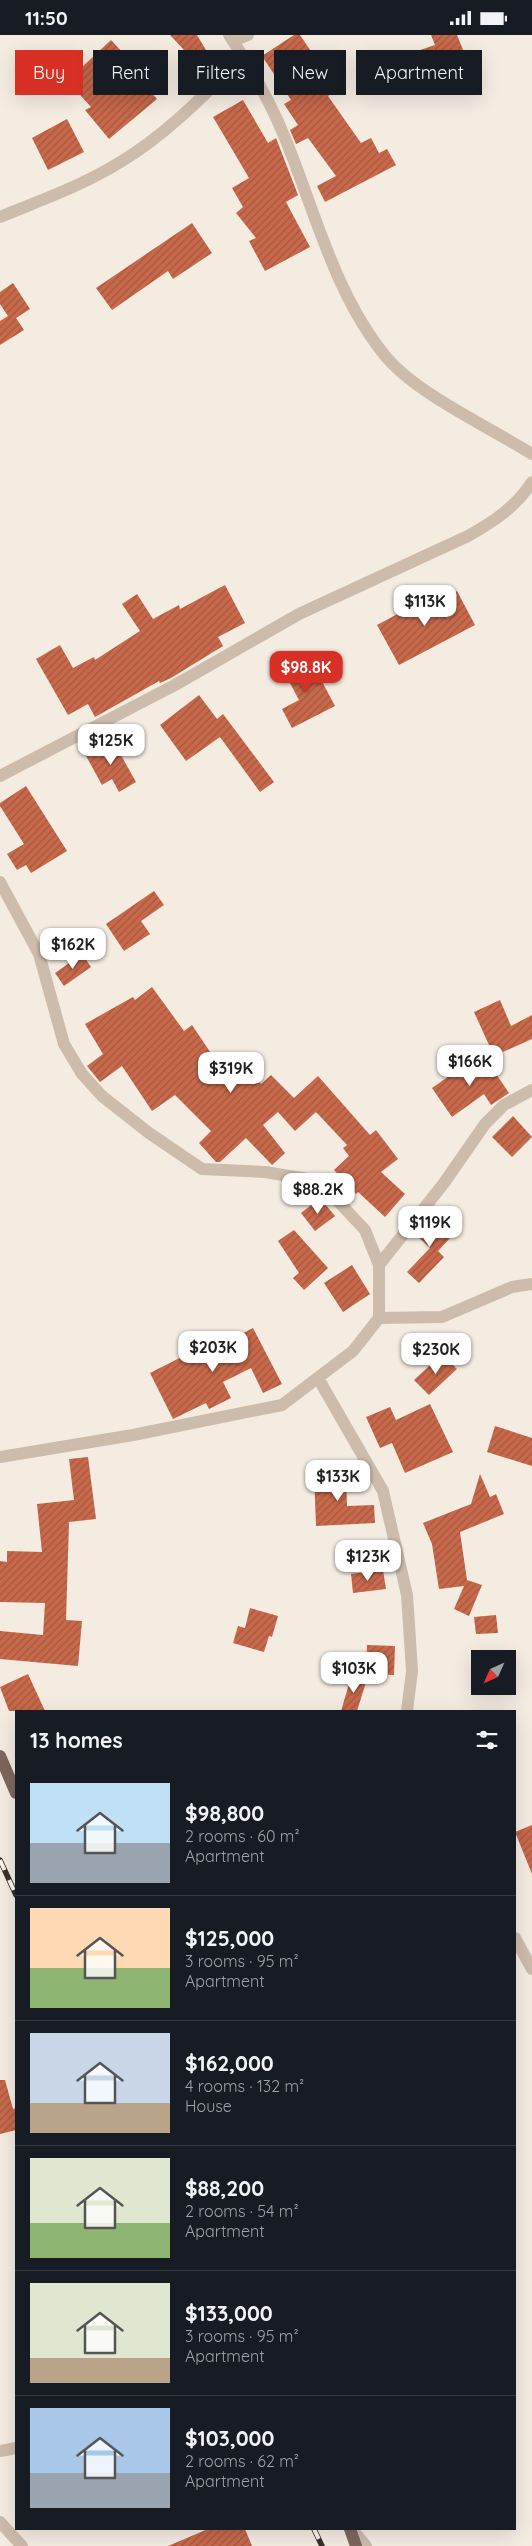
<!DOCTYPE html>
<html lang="en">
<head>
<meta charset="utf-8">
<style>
	:root { --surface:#171b24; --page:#20242c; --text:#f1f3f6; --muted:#9ea1a6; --line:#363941; --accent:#d93025 }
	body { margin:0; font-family:Quicksand,sans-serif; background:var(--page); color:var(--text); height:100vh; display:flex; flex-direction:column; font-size:19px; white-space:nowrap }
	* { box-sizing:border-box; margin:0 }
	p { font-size:16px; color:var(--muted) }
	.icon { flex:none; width:28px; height:28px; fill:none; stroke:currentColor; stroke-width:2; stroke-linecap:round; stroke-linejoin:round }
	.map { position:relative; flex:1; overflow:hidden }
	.drawer { position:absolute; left:15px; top:1675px; width:501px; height:820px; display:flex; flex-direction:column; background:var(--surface); border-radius:0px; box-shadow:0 5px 20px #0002 }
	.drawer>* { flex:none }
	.top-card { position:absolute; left:15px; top:15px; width:502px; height:45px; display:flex; gap:10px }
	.needle { width:32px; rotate:225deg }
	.buttons { position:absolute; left:471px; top:1615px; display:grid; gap:10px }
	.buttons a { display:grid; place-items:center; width:45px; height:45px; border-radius:0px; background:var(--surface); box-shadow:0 5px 20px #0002; font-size:25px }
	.price { position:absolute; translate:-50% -42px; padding:0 11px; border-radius:10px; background:#fff; color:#222; font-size:16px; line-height:32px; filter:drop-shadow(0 1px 2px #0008) }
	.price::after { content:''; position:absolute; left:50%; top:30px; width:15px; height:11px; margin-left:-8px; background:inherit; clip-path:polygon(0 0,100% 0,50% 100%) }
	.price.selected { background:var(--accent); color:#fff }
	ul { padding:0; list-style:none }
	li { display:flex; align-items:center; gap:15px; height:125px; padding:0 15px }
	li+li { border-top:1px solid var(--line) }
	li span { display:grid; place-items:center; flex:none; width:140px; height:100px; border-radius:0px; color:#555 }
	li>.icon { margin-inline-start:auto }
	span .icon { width:60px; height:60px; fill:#fffc; stroke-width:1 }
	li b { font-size:21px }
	h2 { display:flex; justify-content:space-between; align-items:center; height:60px; padding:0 15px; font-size:21px }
	.pill { padding:0 18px; border-radius:0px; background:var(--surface); box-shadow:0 5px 20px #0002; font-size:18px; line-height:45px }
	.pill.selected { background:var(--accent); color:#fff }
	.status { display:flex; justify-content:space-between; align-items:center; height:35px; padding:0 25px; background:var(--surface); direction:ltr }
	.status svg { height:14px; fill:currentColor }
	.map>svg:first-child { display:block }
</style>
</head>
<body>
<div class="status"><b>11:50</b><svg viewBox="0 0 49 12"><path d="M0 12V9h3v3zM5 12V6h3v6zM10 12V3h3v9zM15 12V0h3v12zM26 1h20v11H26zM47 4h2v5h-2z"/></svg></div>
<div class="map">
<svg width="532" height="2511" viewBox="0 0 532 2511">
	<defs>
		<pattern id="building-hatch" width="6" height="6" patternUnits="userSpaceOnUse" patternTransform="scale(1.25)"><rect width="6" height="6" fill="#c8694b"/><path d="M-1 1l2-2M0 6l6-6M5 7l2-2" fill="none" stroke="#a4573f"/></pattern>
	</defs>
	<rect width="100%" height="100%" fill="#f4ebe1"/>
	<!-- building -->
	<path fill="url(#building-hatch)" d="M170,0h27l12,20 4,-3 11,12 -14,14z
		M294,0h6l37,55 -9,6 33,47 10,-5 8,15 8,-4 9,16 -71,37 -8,-16 19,-10 -28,-38 -12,6 -6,-14 8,-5 -14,-21 7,-4 -29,-44z
		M431,0h26l9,22 -37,15 -9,-22 15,-5z
		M111,5l16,17 -4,3 34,39 -48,40 -24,-29 6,-3 -28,-31 13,-13 5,5z
		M243,65l25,43 8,-5 22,57 -12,7 24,45 -45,24 -16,-30 7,-3 -20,-25 7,-6 -11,-19 17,-10 -36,-61z
		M67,84l17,33 -36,18 -16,-32z
		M192,188l20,30 -39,26 -5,-8 -56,39 -16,-22z
		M13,248l17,26 -14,9 8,12 -24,15v-24l8,-5 -8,-12v-12z
		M225,550l20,38 -27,14 5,9 -52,32 -11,5 -1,-2 -64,36 -7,-13 -20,11 -32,-56 24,-14 13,23 21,-11 1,3 45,-29 -18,-27 15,-10 16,25 26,-14 1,4z
		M457,556l18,34 -76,40 -22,-40 43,-23 4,7z
		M309,622l26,49 -43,22 -10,-19 17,-9 -16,-30z
		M199,660l18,24 6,-5 51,68 -14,10 -40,-55 -34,24 -26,-36z
		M112,704l24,43 -17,10 -7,-13 -10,6 -17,-31z
		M26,751l41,65 -36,22 -5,-8 -9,5 -10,-16 17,-10 -24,-38v-3z
		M154,856l10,14 -23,16 9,13 -26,17 -18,-27z
		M82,919l9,13 -27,19 -9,-13z
		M152,952l32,44 8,-6 41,61 16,-15 12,13 10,-9 23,23 24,-22 52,59 6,-5 22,29 -17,13 24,22 -20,23 -27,-25 -2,2 -22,-24 15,-14 -6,-8 4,-3 -31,-33 -21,19 -17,-19 -15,13 22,28 -13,12 -26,-27 -26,24h-4l-17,-19 12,-12 -36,-36 -23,16 -30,-45 -22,16 -13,-16 16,-12 -18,-30 48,-27 2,3z
		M500,965l11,26 21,-11v24l-38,17 -20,-44z
		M486,1024l23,34 -18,12 -7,-11 -32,23 -20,-29 34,-24 4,6z
		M513,1081l19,21 -20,20 -20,-20z
		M320,1163l15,18 -20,15 -14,-18z
		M430,1180l22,21 -14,15 6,6 -25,26 -12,-11 23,-24 -16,-15z
		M294,1195l34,38 -24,22 -11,-12 6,-5 -21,-32z
		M352,1230l18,29 -27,18 -19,-29z
		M253,1293l29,56 -19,9 -12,-25 -28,14 8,16 -22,11 -3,-6 -33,16 -23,-46 71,-36 3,6z
		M442,1319l15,15 -28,26 -15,-15z
		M430,1369l23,48 -48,21 -13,-30 -12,5 -14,-31 24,-10 6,13z
		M495,1391l37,12v28l-45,-14z
		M88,1422l8,62 -27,3 -3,98 16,1 -4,45 -78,-7v-28l43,4 2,-32 -45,-1v-41l7,1v-11l35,1 -5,-48 37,-4 -5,-41z
		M346,1436l1,35 27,-1 1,18 -59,3 -2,-53z
		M480,1439l10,23 6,-3 8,20 -44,18 7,48 15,5 -13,31 -15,-7 10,-23 -25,3 -7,-45 -9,-21 48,-19z
		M383,1535l3,19 -33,4 -2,-19z
		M250,1573l28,8 -6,21 -3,-1 -5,16 -31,-9 5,-17 7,2z
		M496,1580l2,18 -22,1 -2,-17z
		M367,1610l28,1 -1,29 -28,-1z
		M28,1639l17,37h-36l-9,-24z
		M352,1639l15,5 -10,32h-16z
		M532,1790v49l-17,-42z
		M0,2045h5l8,29 3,-1v22l-16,4z
		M208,2494h37l7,17h-84z"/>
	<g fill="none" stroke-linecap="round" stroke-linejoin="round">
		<!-- street -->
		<path stroke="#cdbbac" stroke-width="12" d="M229,0c22,33 41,66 56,103 30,73 50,158 102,220 32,37 102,69 145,96
			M233,6l15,-6
			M0,182c41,-17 84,-32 122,-56 46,-28 84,-68 122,-105
			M0,741l175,-91 124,-71 169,-78c25,-14 48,-29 64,-54
			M0,847l39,72 25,90 18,30 20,22 47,37 53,36 63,3 54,9 46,49 14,35v53l-26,33 -71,54 -149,30 -133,22
			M379,1230l65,-82 41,-59 19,-19 28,-15
			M379,1283l63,-1 70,-30 20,-3
			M318,1343l65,113 24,104 5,76 -5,40
			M515,1903l17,31
			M0,2416l16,-3
			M0,2487l22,24
			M352,2494l14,17"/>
		<!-- primary -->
		<path stroke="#7d675c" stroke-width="12" d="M0,1721l16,37
			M350,2494l6,17"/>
		<defs>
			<path id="rail" d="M0,1825l16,35
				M314,2494l8,17"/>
		</defs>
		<!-- rail casing -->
		<use href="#rail" stroke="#3b302b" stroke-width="5.5"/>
		<!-- rail -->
		<use href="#rail" stroke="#fbf5ee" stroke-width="4" stroke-dasharray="11" stroke-linecap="butt"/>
	</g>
</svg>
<div class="buttons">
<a><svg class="needle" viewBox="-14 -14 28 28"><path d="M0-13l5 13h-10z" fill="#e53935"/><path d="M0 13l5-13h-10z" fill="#9ea1a6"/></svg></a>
</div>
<b class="price" style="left:425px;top:592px">$113K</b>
<b class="price selected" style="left:306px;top:658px">$98.8K</b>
<b class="price" style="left:111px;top:731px">$125K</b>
<b class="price" style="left:73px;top:935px">$162K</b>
<b class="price" style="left:470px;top:1052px">$166K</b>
<b class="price" style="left:231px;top:1059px">$319K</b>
<b class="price" style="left:318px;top:1180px">$88.2K</b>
<b class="price" style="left:430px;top:1213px">$119K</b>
<b class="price" style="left:213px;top:1338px">$203K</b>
<b class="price" style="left:436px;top:1340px">$230K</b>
<b class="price" style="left:338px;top:1467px">$133K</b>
<b class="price" style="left:368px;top:1547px">$123K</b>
<b class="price" style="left:354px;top:1659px">$103K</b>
<div class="top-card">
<a class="pill selected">Buy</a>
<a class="pill">Rent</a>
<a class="pill">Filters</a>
<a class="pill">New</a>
<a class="pill">Apartment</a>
</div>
<section class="drawer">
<h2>13 homes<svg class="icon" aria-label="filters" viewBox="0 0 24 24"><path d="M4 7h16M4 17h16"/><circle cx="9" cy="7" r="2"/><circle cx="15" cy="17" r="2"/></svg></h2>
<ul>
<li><span style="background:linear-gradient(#bfe0f5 60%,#9aa5b1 0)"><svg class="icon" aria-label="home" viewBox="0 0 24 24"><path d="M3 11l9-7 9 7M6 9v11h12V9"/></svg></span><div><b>$98,800</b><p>2 rooms · 60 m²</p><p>Apartment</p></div></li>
<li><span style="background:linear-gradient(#ffd9b3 60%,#8fb573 0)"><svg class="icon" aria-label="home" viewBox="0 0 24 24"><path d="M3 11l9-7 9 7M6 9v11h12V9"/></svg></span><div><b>$125,000</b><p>3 rooms · 95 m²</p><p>Apartment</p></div></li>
<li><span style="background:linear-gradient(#c9d6e8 70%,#b9a48a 0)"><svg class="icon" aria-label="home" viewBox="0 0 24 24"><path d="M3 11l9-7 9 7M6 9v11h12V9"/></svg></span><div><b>$162,000</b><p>4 rooms · 132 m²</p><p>House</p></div></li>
<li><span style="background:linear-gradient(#dfe7d0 65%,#8fb573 0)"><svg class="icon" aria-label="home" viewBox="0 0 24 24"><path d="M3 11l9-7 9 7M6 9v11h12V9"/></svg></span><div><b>$88,200</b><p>2 rooms · 54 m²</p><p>Apartment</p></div></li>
<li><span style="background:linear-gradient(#dfe7d0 75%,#b9a48a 0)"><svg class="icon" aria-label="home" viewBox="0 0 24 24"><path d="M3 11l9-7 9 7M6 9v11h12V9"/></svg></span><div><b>$133,000</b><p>3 rooms · 95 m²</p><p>Apartment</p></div></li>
<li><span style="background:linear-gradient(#a9c7e8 65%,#9aa5b1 0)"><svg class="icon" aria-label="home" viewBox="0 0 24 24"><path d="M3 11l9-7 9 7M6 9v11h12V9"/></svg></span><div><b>$103,000</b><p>2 rooms · 62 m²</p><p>Apartment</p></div></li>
</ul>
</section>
</div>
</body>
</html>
